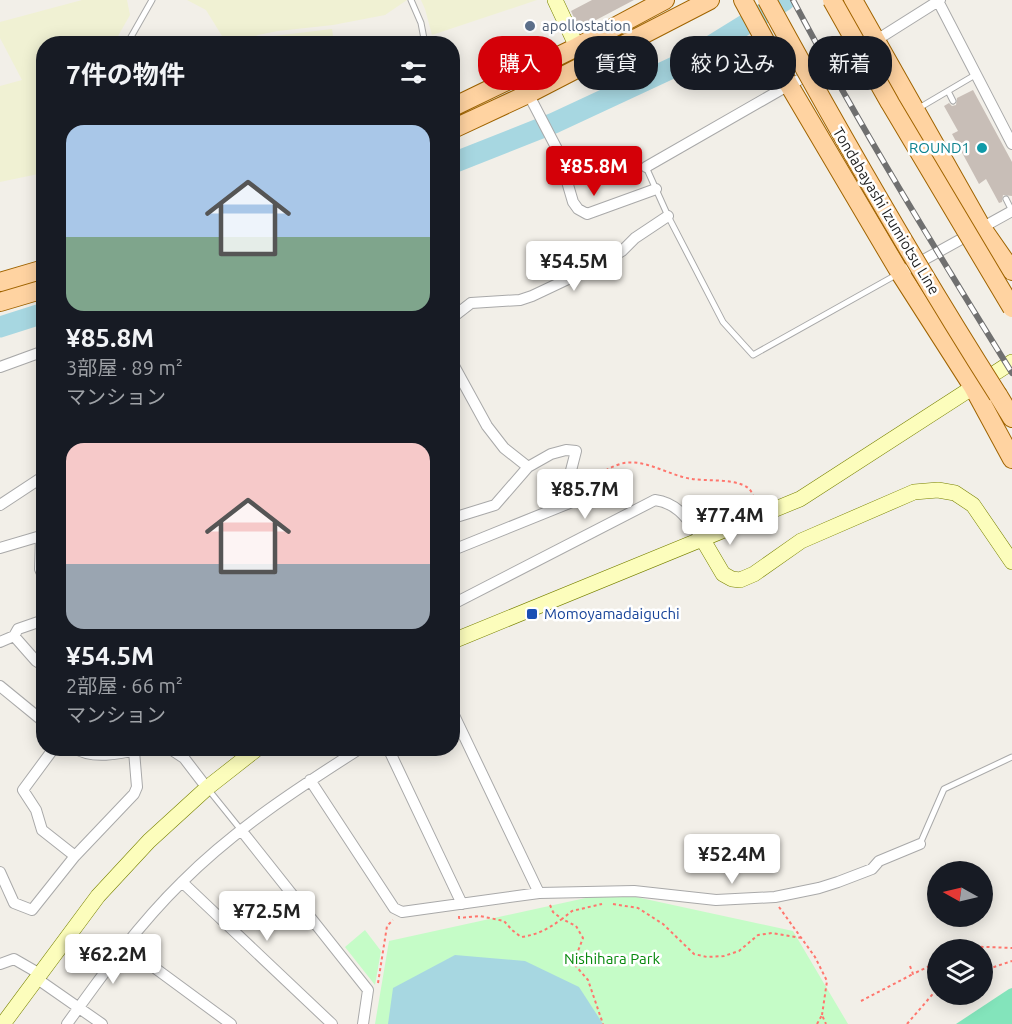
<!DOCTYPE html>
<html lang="ja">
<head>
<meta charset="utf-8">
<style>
	:root { --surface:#171b24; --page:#20242c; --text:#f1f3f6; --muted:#9ea1a6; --accent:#d40008 }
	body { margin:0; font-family:Ubuntu,"Noto Sans JP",sans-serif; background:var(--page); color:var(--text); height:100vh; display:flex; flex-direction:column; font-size:22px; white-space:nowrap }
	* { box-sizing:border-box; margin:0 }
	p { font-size:20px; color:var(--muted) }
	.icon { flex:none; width:33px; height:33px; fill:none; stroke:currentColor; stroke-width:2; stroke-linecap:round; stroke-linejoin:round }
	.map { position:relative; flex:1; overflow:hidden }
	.sheet { position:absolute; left:36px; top:36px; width:424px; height:720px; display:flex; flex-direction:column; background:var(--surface); border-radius:24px; box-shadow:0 3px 15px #0003 }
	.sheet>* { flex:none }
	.top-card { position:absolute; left:478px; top:36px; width:442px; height:54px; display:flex; gap:12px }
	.needle { width:39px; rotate:278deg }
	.buttons { position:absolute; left:927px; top:861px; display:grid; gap:12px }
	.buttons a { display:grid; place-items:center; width:66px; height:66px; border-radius:50%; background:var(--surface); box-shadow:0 3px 15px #0003; font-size:30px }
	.price { position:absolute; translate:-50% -51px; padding:0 14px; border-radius:6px; background:#fff; color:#222; font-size:20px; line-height:39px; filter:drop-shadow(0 2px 3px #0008) }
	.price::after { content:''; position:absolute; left:50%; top:36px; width:18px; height:14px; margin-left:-9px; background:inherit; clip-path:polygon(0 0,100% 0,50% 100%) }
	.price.active { background:var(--accent); color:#fff }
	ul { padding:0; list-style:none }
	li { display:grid; align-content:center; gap:12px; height:318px; padding:0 30px }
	li span { display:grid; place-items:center; height:186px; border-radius:18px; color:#555 }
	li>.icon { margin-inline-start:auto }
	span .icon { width:108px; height:108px; fill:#fffc; stroke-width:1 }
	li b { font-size:26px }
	h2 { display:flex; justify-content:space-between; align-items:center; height:72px; padding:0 30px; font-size:26px }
	.chip { padding:0 21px; border-radius:24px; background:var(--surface); box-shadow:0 3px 15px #0003; font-size:21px; line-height:54px }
	.chip.active { background:var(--accent); color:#fff }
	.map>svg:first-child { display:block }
</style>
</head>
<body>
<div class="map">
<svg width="1012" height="1024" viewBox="0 0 1012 1024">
	<rect width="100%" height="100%" fill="#f2efe8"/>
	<!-- farmland -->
	<path fill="#f0f1d3" d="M82,0h45l3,15 -16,28 -70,1 -1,129 -43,9v-96l22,-6 -22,-42v-16z
		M187,0h220l-22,15 -52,10 -55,6 -20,4 -17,8 -14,1 -21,-34z
		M421,0h116l-105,35 -7,-26z
		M332,29l2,14h-84l15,-6z"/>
	<!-- park -->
	<path fill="#c5fcc7" d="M613,892l180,39 55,93h-473l14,-83z
		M365,930l16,21 -6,34 -30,-38z"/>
	<!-- pitch -->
	<path fill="#83e4bb" d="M1012,988v36h-56l53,-35z"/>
	<!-- water -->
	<path fill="#a7d7e1" d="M455,955l70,6 54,26 24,37h-215l5,-36z"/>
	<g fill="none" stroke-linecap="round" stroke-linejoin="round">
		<!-- river -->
		<path stroke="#a7d7e1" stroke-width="21" d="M453,163l101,-40 131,-61 100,-62
			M0,327l44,-14"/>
	</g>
	<!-- building -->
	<path fill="#c8beb7" d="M592,0h42l-55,29 -8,-18z
		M973,90l39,72v34l-9,-1 -1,7 -3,1 -13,-24 -7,5 -27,-50 6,-3 -14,-25 5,-3 3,3 4,-1 1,-7z"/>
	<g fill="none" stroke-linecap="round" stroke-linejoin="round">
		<defs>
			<path id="lane" d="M411,0l10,23 4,21
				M127,44l25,-44
				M948,91l5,10
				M919,108l56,-33
				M646,167l22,49 55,106 30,33 143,-80
				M1006,199l6,12
				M208,789l33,41
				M920,844l24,-55 68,-32"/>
			<path id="street" d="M938,1l74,143
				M519,76l39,75 15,51 5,7 9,5 69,-25
				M646,167l143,-82 86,-44 65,-41
				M900,273l112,-62
				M453,317l18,-14 49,-3 12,-4 72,-34 18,-11 13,-13 33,-22
				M453,364l34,62 17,22 24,19
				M0,367l44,-16
				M0,505l44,-29
				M453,518l42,-13 33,-38 23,-13 15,-4 10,1 -9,35 5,16 -119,48
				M41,536l-1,33 4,9
				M0,548l44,-13
				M453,604l202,-104c24,3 34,22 48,40
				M14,636l4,-7 26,-9
				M0,642l14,-6 22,25 8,5
				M0,686l44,36
				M453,713l86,180
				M54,748l-31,42 13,20 6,20 33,26
				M75,748c19,13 51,4 71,0
				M169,748l15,10 23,30
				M388,748l74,156
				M310,780l84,128 8,4 137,-19 95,-2 82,9 59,-3 44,-9 19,-6 34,-13 7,-8 41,-17
				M241,830l127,160 -5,34
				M0,872l14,31 18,7 43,-54 59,-62 3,-7 -3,-36
				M182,882l150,142
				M125,946l106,78
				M0,964l14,-5 26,15
				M36,978l66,46
				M67,1024c35,-49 72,-100 115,-142 53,-53 116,-94 179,-134"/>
			<path id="secondary" d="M555,0l22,47
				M703,540l20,34 9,5 8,1 14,-6 47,-33 113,-49 24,-2 17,3 18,12 39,57
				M453,641l347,-142 212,-137
				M3,1024l95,-128 51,-55 58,-53 51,-40"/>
			<path id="primary" d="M743,0l46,85 111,188 73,114 39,72
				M853,0l129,228 30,43
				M453,107l124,-60 88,-47
				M453,129l75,-35 182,-94
				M0,282l44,-13
				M0,302l44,-13
				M998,395l14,23"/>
		</defs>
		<!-- lane casing -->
		<use href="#lane" stroke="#a9a9a9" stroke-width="7"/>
		<!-- street casing -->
		<use href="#street" stroke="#a9a9a9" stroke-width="12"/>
		<!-- secondary casing -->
		<use href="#secondary" stroke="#788200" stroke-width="16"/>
		<!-- primary casing -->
		<use href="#primary" stroke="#a06400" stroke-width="20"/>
		<!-- path -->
		<path stroke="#ff766d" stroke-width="2" stroke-dasharray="3 3" stroke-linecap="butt" d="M581,496c9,-15 21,-26 39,-32 24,-7 49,12 72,15 16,2 36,0 51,6 8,3 11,10 11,18
			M613,904l25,4 25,16 31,30 13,3 17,-1 15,-5 19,-16 14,-2 30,5
			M550,905l3,7 9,7 10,-8 30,-7
			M779,907l36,50 12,24 -5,34
			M459,916v2l21,-2 24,5 8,9 9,7c16,-2 27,-8 41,-18l14,7 7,12 -8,21v6l13,15 15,44
			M959,942l2,4 51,2
			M910,966l3,8 25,-12
			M982,971l30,-10
			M378,983l9,-57 6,-6
			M861,1001l52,-27
			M817,1024l5,-9 4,9
			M907,1024l31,-36"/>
		<!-- lane -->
		<use href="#lane" stroke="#fff" stroke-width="5"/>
		<!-- street -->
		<use href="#street" stroke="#fff" stroke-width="10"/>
		<!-- secondary -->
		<use href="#secondary" stroke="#fcfdbc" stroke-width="15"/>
		<!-- primary -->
		<use href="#primary" stroke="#ffd3a1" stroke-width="18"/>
		<defs>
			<path id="rail" d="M793,0c67,127 143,250 219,373"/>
		</defs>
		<!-- rail casing -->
		<use href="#rail" stroke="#707070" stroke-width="6"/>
		<!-- rail -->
		<use href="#rail" stroke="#fff" stroke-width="4" stroke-dasharray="11" stroke-linecap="butt"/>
		<defs>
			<path id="primary-bridge" d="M767,0c73,134 149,266 231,395
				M832,0l58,103 122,205"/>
		</defs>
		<!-- primary-bridge casing -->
		<use href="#primary-bridge" stroke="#a06400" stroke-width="20" stroke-linecap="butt"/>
		<!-- primary-bridge -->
		<use href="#primary-bridge" stroke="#ffd3a1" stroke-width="18"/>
	</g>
	<!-- markers -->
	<circle fill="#5c6f8a" stroke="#fff" stroke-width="2" cx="530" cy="26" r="6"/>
	<circle fill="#0f9aa8" stroke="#fff" stroke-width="2" cx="982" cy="148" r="6"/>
	<rect fill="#1a4fb4" stroke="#fff" stroke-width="2" x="526" y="608" width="12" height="12" rx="3"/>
	<g text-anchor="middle" stroke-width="5" stroke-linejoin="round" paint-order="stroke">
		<!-- service labels -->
		<g font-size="15" fill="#4e5e75" stroke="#fff" text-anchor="start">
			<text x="542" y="31">apollostation</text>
		</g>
		<!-- culture labels -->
		<g font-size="15" fill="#0d838f" stroke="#fff" text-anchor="end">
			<text x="970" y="153">ROUND1</text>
		</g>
		<!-- street labels -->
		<g font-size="15" fill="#222" stroke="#fff">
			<text transform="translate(886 211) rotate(59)" y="5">Tondabayashi Izumiotsu Line</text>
		</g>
		<!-- transit labels -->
		<g font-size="15" fill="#164399" stroke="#fff" text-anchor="start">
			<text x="544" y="619">Momoyamadaiguchi</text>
		</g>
		<!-- park labels -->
		<g font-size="15" fill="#06890c" stroke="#fff">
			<text x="612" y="964">Nishihara Park</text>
		</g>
	</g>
</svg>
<div class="buttons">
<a><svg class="needle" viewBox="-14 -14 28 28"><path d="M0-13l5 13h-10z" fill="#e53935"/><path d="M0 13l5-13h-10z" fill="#9ea1a6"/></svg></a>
<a><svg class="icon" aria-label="layers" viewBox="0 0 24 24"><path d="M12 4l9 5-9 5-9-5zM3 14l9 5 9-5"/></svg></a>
</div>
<b class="price active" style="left:594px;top:197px">¥85.8M</b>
<b class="price" style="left:574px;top:292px">¥54.5M</b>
<b class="price" style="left:585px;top:520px">¥85.7M</b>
<b class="price" style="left:730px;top:546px">¥77.4M</b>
<b class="price" style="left:732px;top:885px">¥52.4M</b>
<b class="price" style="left:267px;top:942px">¥72.5M</b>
<b class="price" style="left:113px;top:985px">¥62.2M</b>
<div class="top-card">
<a class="chip active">購入</a>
<a class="chip">賃貸</a>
<a class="chip">絞り込み</a>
<a class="chip">新着</a>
</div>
<section class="sheet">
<h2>7件の物件<svg class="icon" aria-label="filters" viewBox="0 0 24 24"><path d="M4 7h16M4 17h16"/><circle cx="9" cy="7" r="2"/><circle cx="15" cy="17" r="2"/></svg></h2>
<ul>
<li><span style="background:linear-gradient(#a9c7e8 60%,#7fa58c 0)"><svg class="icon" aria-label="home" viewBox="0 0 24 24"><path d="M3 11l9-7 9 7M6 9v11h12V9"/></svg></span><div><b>¥85.8M</b><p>3部屋 · 89 m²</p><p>マンション</p></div></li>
<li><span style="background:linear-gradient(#f6c9c9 65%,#9aa5b1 0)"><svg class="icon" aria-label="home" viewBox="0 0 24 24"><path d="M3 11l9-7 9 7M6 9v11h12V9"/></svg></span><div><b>¥54.5M</b><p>2部屋 · 66 m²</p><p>マンション</p></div></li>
</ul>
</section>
</div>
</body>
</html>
